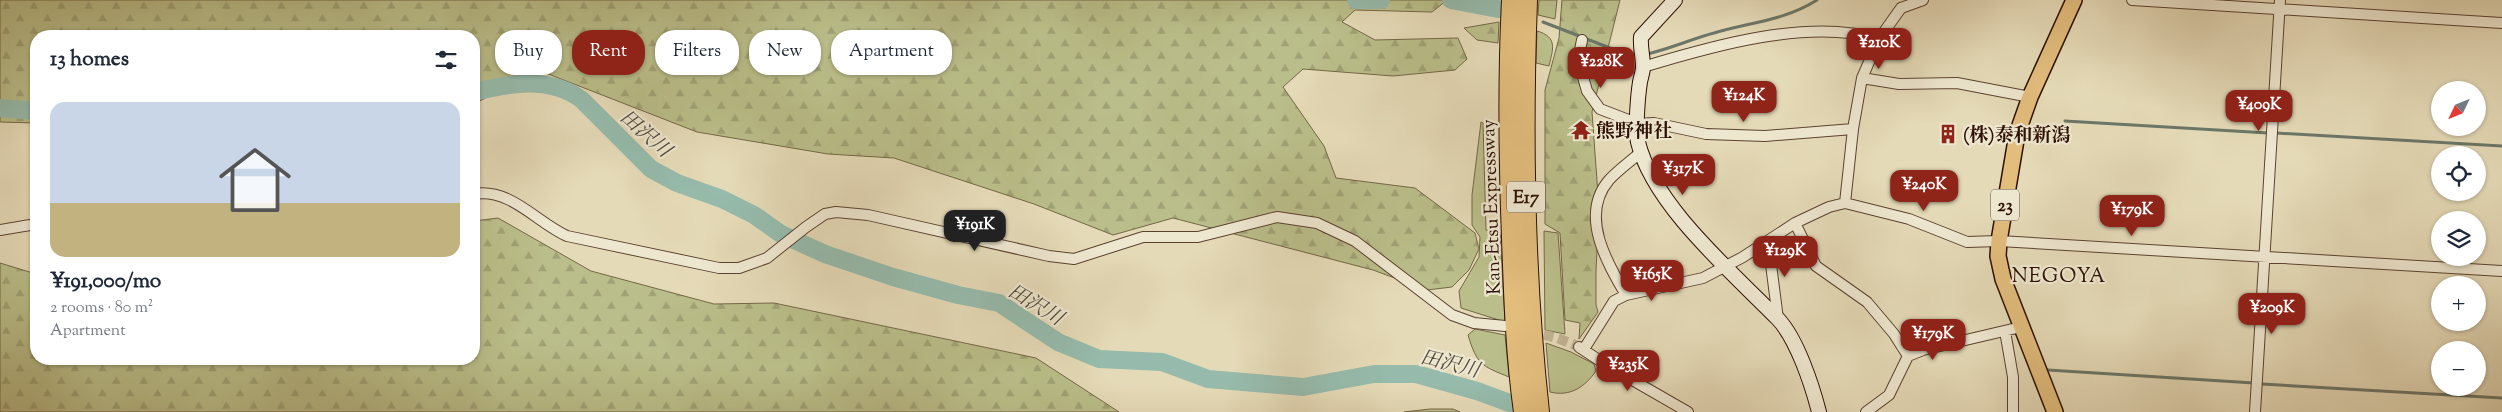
<!DOCTYPE html>
<html lang="en">
<head>
<meta charset="utf-8">
<style>
	:root { --surface:#fff; --page:#f6f6f7; --text:#1f2937; --muted:#747a83; --line:#e0e1e3; --accent:#8f2418 }
	body { margin:0; font-family:"Sorts Mill Goudy","Noto Serif JP",serif; background:var(--page); color:var(--text); height:100vh; display:flex; flex-direction:column; font-size:19px; white-space:nowrap }
	* { box-sizing:border-box; margin:0 }
	p { font-size:16px; color:var(--muted) }
	.icon { flex:none; width:28px; height:28px; fill:none; stroke:currentColor; stroke-width:2; stroke-linecap:round; stroke-linejoin:round }
	.map { position:relative; flex:1; overflow:hidden }
	.details { position:absolute; left:30px; top:30px; width:450px; height:335px; display:flex; flex-direction:column; background:var(--surface); border-radius:20px; box-shadow:0 1px 4px #0004 }
	.details>* { flex:none }
	.top-card { position:absolute; left:495px; top:30px; width:475px; height:45px; display:flex; gap:10px }
	.needle { width:32px; rotate:227deg }
	.buttons { position:absolute; left:2431px; top:81px; display:grid; gap:10px }
	.buttons a { display:grid; place-items:center; width:55px; height:55px; border-radius:50%; background:var(--surface); box-shadow:0 1px 4px #0004; font-size:25px }
	.price { position:absolute; translate:-50% -42px; padding:0 11px; border-radius:10px; background:var(--accent); color:#fff; font-size:16px; line-height:32px; filter:drop-shadow(0 1px 2px #0008) }
	.price::after { content:''; position:absolute; left:50%; top:30px; width:15px; height:11px; margin-left:-8px; background:inherit; clip-path:polygon(0 0,100% 0,50% 100%) }
	.price.selected { background:#222; color:#fff }
	ul { padding:0; list-style:none }
	li { display:grid; align-content:center; gap:10px; height:265px; padding:0 20px }
	li+li { border-top:1px solid var(--line) }
	li span { display:grid; place-items:center; height:155px; border-radius:15px; color:#555 }
	li>.icon { margin-inline-start:auto }
	span .icon { width:90px; height:90px; fill:#fffc; stroke-width:1 }
	li b { font-size:21px }
	h2 { display:flex; justify-content:space-between; align-items:center; height:60px; padding:0 20px; font-size:21px }
	.chip { padding:0 18px; border-radius:20px; background:var(--surface); box-shadow:0 1px 4px #0004; font-size:18px; line-height:45px }
	.chip.selected { background:var(--accent); color:#fff }
	.map>svg:first-child { display:block }
</style>
</head>
<body>
<div class="map">
<svg width="2502" height="412" viewBox="0 0 2502 412">
	<defs>
		<pattern id="forest-firs" width="22" height="20" patternUnits="userSpaceOnUse" patternTransform="scale(1.25)"><rect width="22" height="20" fill="#babe8a"/><path d="M5 1l3.5 6h-7zM16 11l3.5 6h-7z" fill="#a0a275"/></pattern>
	</defs>
	<rect width="100%" height="100%" fill="#e5dab7"/>
	<filter id="stains"><feTurbulence type="fractalNoise" baseFrequency=".004" numOctaves="4"/><feColorMatrix values="0 0 0 0 .2 0 0 0 0 .09 0 0 0 0 .02 0 0 0 .5 -.17"/></filter>
	<radialGradient id="worn" r=".72"><stop offset=".6" stop-color="#630" stop-opacity="0"/><stop offset="1" stop-color="#630" stop-opacity=".3"/></radialGradient>
	<!-- grass -->
	<path fill="#babe8a" stroke="#746746" d="M1539,0h18l-2,19 -17,-4z
		M1537,31c21,6 16,18 12,35l-13,-3z
		M1481,122l2,1 3,107 14,2 5,90 -44,-14 -2,-17 20,-34 1,-20 -8,-12v-30z
		M1544,231l14,2 7,101 -20,-4z
		M1475,329l30,6 4,42c-27,-11 -32,-12 -41,-42z
		M1546,343l25,9 23,12 2,7c-11,16 -26,26 -46,21z"/>
	<!-- forest -->
	<path fill="url(#forest-firs)" stroke="#746746" d="M0,0h1447l-15,12 -77,-2 -13,12 33,18 83,-2 9,21 -12,11 -62,6 -90,-7 -20,18 41,59 12,32 79,10 60,45 4,16 -10,21 -17,17 -25,3 -54,-20 -200,-52 -60,17 -79,-31 -140,-46 -66,-4 -131,-22 -159,-62 -64,34v-68h-438v87l-36,-1z
		M1562,0h58l-28,112 7,96 -3,63v34l2,7 -19,27 1,-16 -15,-3 -5,-87 -15,-9v-134l14,-52z
		M1499,22l-1,21 -21,-3 -13,-12z
		M498,218l93,53 123,33 60,-1 262,55 83,54h-1119v-149l36,11v85h438v-138z
		M1430,409h23l7,3h-56z"/>
	<g fill="none" stroke-linecap="round" stroke-linejoin="round">
		<!-- stream -->
		<path stroke="#6c7768" stroke-width="3" d="M1543,22l80,31
			M1647,54c23,-5 44,-15 67,-21 36,-11 70,-12 103,-33
			M2065,121l203,12
			M2276,133l226,13
			M2048,370l206,13
			M2262,384l240,14"/>
		<!-- river -->
		<path stroke="#96bbac" stroke-width="18" d="M1356,0h25
			M1451,0l47,9
			M474,92c36,-9 77,-16 108,8l69,69 26,14 45,16 32,16 27,19 44,20 68,23 65,18 41,8 59,39 41,17 63,3 46,17 95,8 71,-13h42l61,17 57,21
			M0,108l36,3"/>
		<!-- minor-tunnel -->
		<path stroke="#c0b293" stroke-width="10" stroke-dasharray="10 5" stroke-linecap="butt" d="M1529,331l28,7 21,8"/>
		<defs>
			<path id="minor" d="M2132,0l370,23
				M1582,40l-4,20 9,31 13,18 39,15 15,-1 52,11 59,2 88,-7
				M1643,67c69,-21 165,-49 236,-28
				M1862,78l37,6 58,-1 73,14
				M474,194c37,-6 62,28 93,42l152,32h20l28,-10 39,-31 19,-13 11,-2 32,3 181,41 25,3 69,-22h55l79,-20 40,6 38,18 97,74 22,8 31,3
				M1845,203l8,-74 9,-51 17,-39 22,-31 22,-8
				M1795,223l21,43 51,36 27,32 14,22
				M0,230l36,-6
				M1768,241l10,78
				M1626,295c-19,-32 -47,-80 -17,-115 9,-10 22,-19 32,-28
				M2005,331l8,46v35
				M1579,347l29,19 80,46
				M1584,349l30,-48 12,-6 77,-17 40,-21 52,-34 34,-16 16,-4 64,16 58,23 32,-1 503,30
				M1866,412l23,-17 19,-39 15,-6 98,-23
				M2255,412l25,-412"/>
			<path id="secondary" d="M1675,0l-34,37c-1,10 2,19 2,30 0,4 -2,10 -3,15 -2,13 -5,48 -2,60 15,63 95,131 140,177 19,20 34,66 41,93"/>
			<path id="primary" d="M2055,412l-52,-133 -5,-23 1,-15 18,-107 13,-37 44,-97"/>
			<path id="motorway" d="M1511,0c-4,79 -3,159 0,238 2,58 4,117 12,174
				M1528,0c-5,137 -3,275 12,412"/>
		</defs>
		<!-- minor casing -->
		<use href="#minor" stroke="#5b4230" stroke-width="12"/>
		<!-- secondary casing -->
		<use href="#secondary" stroke="#2d1003" stroke-width="16"/>
		<!-- primary casing -->
		<use href="#primary" stroke="#2d1003" stroke-width="18"/>
		<!-- motorway casing -->
		<use href="#motorway" stroke="#2d1003" stroke-width="20"/>
		<!-- minor -->
		<use href="#minor" stroke="#eee7d0" stroke-width="10"/>
		<!-- secondary -->
		<use href="#secondary" stroke="#eee7d0" stroke-width="14"/>
		<!-- primary -->
		<use href="#primary" stroke="#e2bd7c" stroke-width="15"/>
		<!-- motorway -->
		<use href="#motorway" stroke="#e2bd7c" stroke-width="18"/>
	</g>
	<!-- icons -->
	<defs>
		<symbol id="temple-bare" viewBox="-9 -9 18 18"><path d="M0-6L5-2H3V0L6.5 2.5H4V6H1.5V3h-3V6H-4V2.5H-6.5L-3 0V-2H-5Z" fill="#8f2418" stroke="#eee7d0" stroke-width="2.5" paint-order="stroke"/></symbol>
		<symbol id="building-bare" viewBox="-9 -9 18 18"><path d="M-4-6H4V6H1V3H-1V6H-4ZM-2.5-4.3h1.7v1.8h-1.7ZM.8-4.3h1.7v1.8H.8ZM-2.5-1h1.7V.8h-1.7ZM.8-1h1.7V.8H.8Z" fill="#8f2418" stroke="#eee7d0" stroke-width="2.5" paint-order="stroke"/></symbol>
	</defs>
	<g fill-rule="evenodd">
		<use href="#temple-bare" x="1567" y="116" width="28" height="28"/>
		<use href="#building-bare" x="1934" y="120" width="28" height="28"/>
	</g>
	<g text-anchor="middle" stroke-width="4.5" stroke-linejoin="round" paint-order="stroke">
		<!-- shield labels -->
		<g fill="#eee7d0" stroke="#675040" stroke-width="1">
			<rect x="1507" y="181.5" width="38" height="31" rx="4"/>
			<rect x="1991" y="189.5" width="28" height="31" rx="4"/>
		</g>
		<g font-size="18" font-weight="bold" fill="#2d1003">
			<text x="1526" y="203">E17</text>
			<text x="2005" y="211">23</text>
		</g>
		<!-- poi labels -->
		<g font-size="19" font-weight="bold" fill="#2d1003" stroke="#eee7d0" text-anchor="start">
			<text x="1596" y="137">熊野神社</text>
			<text x="1963" y="141">(株)泰和新潟</text>
		</g>
		<!-- street labels -->
		<g font-size="19" fill="#2d1003" stroke="#eee7d0">
			<text transform="translate(1490 207) rotate(-92)" y="7">Kan-Etsu Expressway</text>
		</g>
		<!-- water labels -->
		<g font-size="20" font-style="italic" fill="#524c3e" stroke="#eee7d0">
			<text transform="translate(646 133) rotate(41)" y="7">田沢川</text>
			<text transform="translate(1036 304) rotate(31)" y="7">田沢川</text>
			<text transform="translate(1450 363) rotate(14)" y="7">田沢川</text>
		</g>
		<!-- neighbourhood labels -->
		<g font-size="20" letter-spacing="1" fill="#2d1003" stroke="#eee7d0">
			<text x="2059" y="282">NEGOYA</text>
		</g>
	</g>
	<rect width="100%" height="100%" filter="url(#stains)"/>
	<rect width="100%" height="100%" fill="url(#worn)"/>
</svg>
<div class="buttons">
<a><svg class="needle" viewBox="-14 -14 28 28"><path d="M0-13l5 13h-10z" fill="#e53935"/><path d="M0 13l5-13h-10z" fill="#747a83"/></svg></a>
<a><svg class="icon" aria-label="locate" viewBox="0 0 24 24"><circle cx="12" cy="12" r="6"/><path d="M12 2v4M12 18v4M2 12h4M18 12h4"/></svg></a>
<a><svg class="icon" aria-label="layers" viewBox="0 0 24 24"><path d="M12 4l9 5-9 5-9-5zM3 14l9 5 9-5"/></svg></a>
<a>+</a>
<a>−</a>
</div>
<b class="price" style="left:1879px;top:70px">¥210K</b>
<b class="price" style="left:1601px;top:89px">¥228K</b>
<b class="price" style="left:1744px;top:123px">¥124K</b>
<b class="price" style="left:2259px;top:132px">¥409K</b>
<b class="price" style="left:1683px;top:196px">¥317K</b>
<b class="price" style="left:1924px;top:212px">¥240K</b>
<b class="price" style="left:2132px;top:237px">¥179K</b>
<b class="price selected" style="left:975px;top:252px">¥191K</b>
<b class="price" style="left:1785px;top:278px">¥129K</b>
<b class="price" style="left:1652px;top:302px">¥165K</b>
<b class="price" style="left:2272px;top:335px">¥209K</b>
<b class="price" style="left:1933px;top:361px">¥179K</b>
<b class="price" style="left:1628px;top:392px">¥235K</b>
<div class="top-card">
<a class="chip">Buy</a>
<a class="chip selected">Rent</a>
<a class="chip">Filters</a>
<a class="chip">New</a>
<a class="chip">Apartment</a>
</div>
<section class="details">
<h2>13 homes<svg class="icon" aria-label="filters" viewBox="0 0 24 24"><path d="M4 7h16M4 17h16"/><circle cx="9" cy="7" r="2"/><circle cx="15" cy="17" r="2"/></svg></h2>
<ul>
<li><span style="background:linear-gradient(#c9d6e8 65%,#c2b280 0)"><svg class="icon" aria-label="home" viewBox="0 0 24 24"><path d="M3 11l9-7 9 7M6 9v11h12V9"/></svg></span><div><b>¥191,000/mo</b><p>2 rooms · 80 m²</p><p>Apartment</p></div></li>
</ul>
</section>
</div>
</body>
</html>
